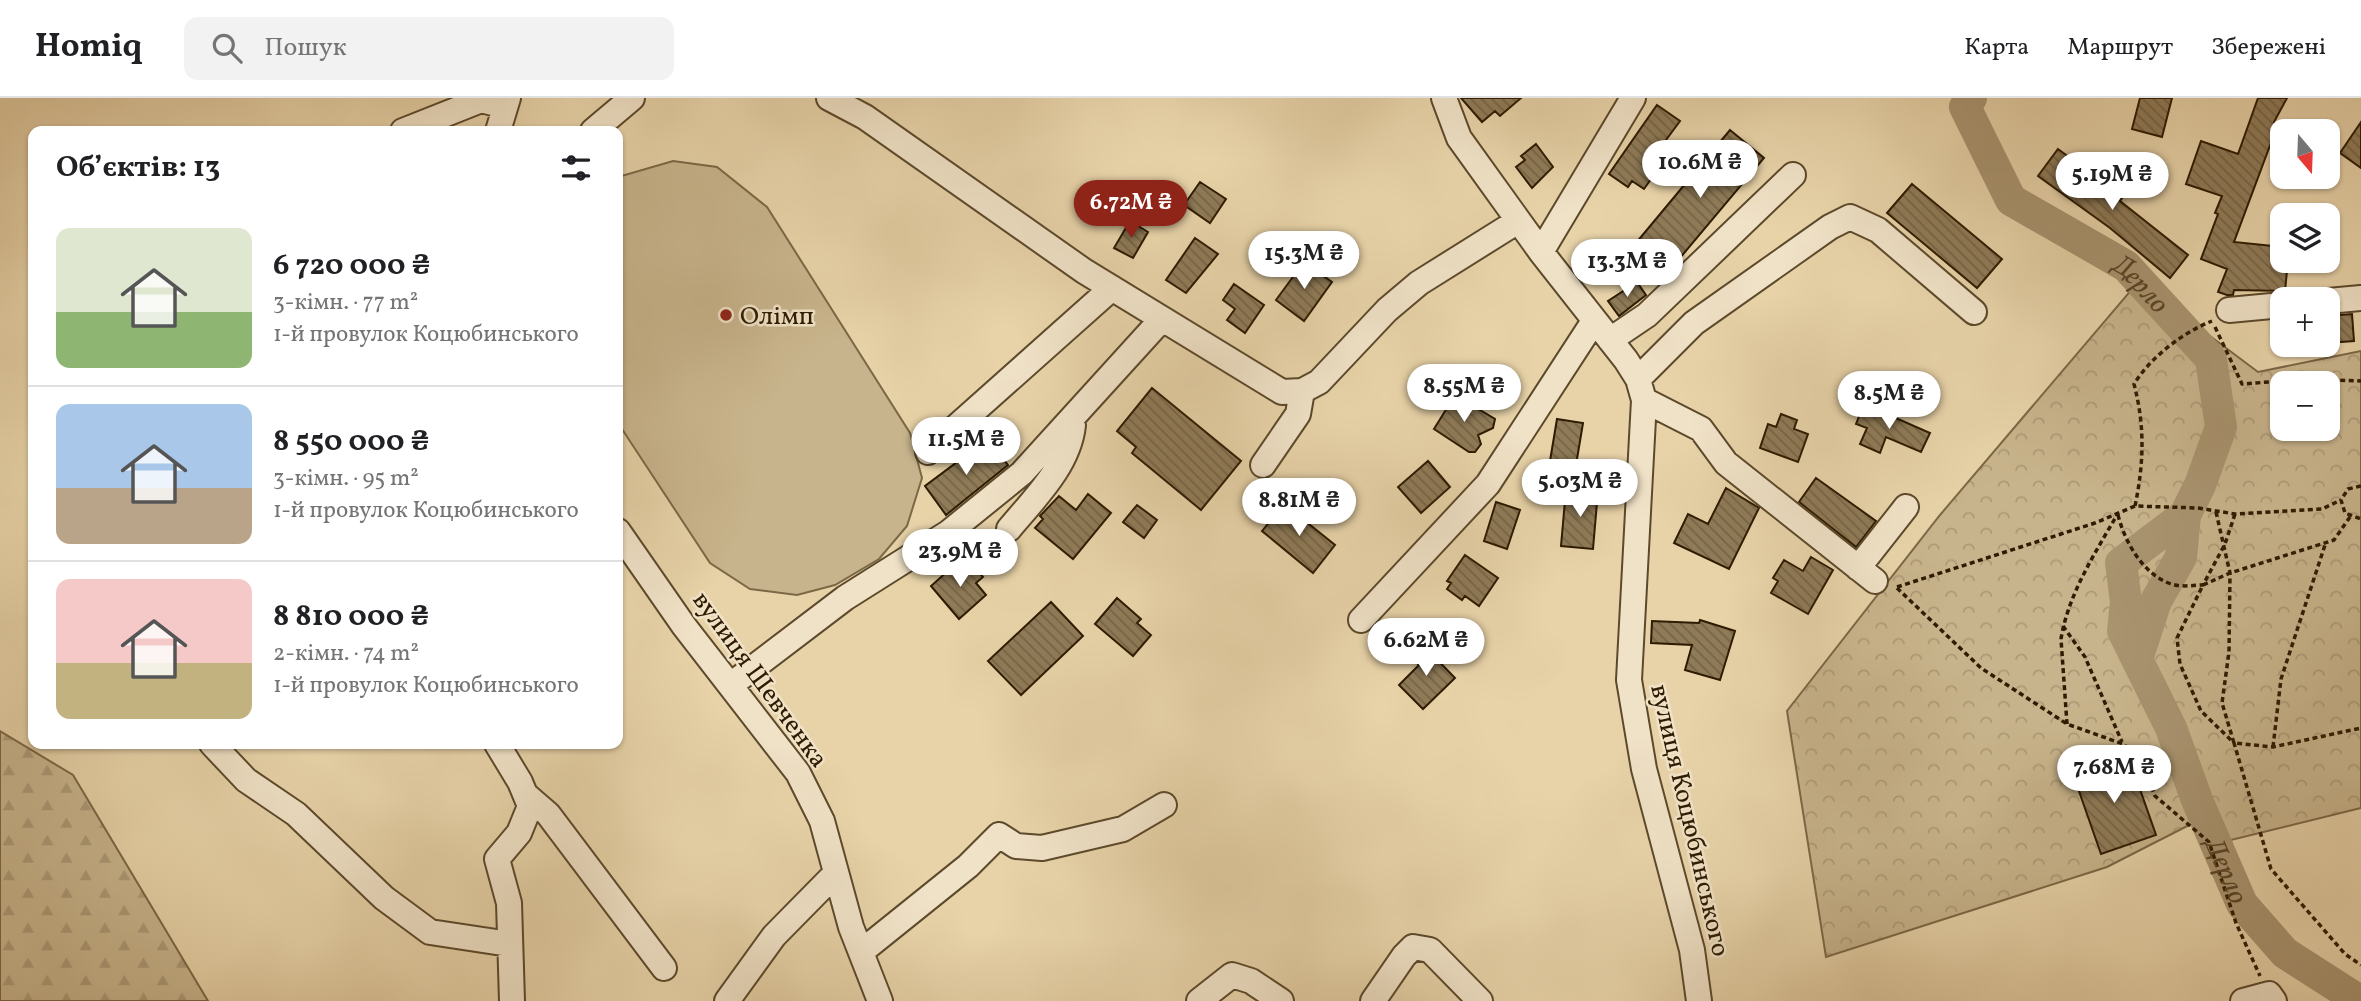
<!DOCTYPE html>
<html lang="uk">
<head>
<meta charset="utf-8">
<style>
	:root { --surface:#fff; --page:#f2f2f2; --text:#202124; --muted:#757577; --line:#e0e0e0; --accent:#8f2418 }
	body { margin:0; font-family:Vollkorn,serif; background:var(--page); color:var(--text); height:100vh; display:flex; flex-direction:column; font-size:26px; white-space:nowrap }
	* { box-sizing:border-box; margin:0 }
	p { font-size:23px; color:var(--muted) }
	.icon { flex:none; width:38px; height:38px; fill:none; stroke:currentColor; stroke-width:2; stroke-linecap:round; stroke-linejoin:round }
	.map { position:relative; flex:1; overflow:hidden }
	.details { position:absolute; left:28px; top:28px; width:595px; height:623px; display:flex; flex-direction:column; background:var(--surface); border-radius:14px; box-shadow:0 2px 5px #0004 }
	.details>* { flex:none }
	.needle { width:46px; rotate:161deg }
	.buttons { position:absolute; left:2270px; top:21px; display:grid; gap:14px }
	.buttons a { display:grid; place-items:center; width:70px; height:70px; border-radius:14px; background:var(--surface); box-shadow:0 2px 5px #0004; font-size:35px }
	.price { position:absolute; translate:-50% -60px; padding:0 16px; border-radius:24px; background:#fff; color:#222; font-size:23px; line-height:46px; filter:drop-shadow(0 2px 4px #0008) }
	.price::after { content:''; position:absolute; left:50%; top:42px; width:21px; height:16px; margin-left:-10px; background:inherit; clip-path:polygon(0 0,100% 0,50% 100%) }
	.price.active { background:var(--accent); color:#fff }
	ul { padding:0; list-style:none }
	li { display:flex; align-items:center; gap:21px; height:175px; padding:0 28px }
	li+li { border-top:2px solid var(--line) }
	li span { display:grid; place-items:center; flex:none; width:196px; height:140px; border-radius:14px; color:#555 }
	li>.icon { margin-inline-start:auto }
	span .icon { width:84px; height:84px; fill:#fffc; stroke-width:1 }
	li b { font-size:30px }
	h2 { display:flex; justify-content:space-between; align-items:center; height:84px; padding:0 28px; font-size:30px }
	header { display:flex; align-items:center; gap:42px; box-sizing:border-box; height:98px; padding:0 35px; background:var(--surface); border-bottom:2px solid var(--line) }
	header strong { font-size:33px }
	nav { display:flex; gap:38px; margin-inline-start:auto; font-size:24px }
	.search { width:490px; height:63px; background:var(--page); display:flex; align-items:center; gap:18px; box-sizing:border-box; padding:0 24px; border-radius:14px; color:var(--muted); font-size:26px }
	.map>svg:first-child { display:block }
</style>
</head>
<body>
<header>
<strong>Homiq</strong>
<div class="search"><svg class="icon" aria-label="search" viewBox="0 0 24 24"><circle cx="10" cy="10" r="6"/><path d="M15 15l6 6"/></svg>Пошук</div>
<nav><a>Карта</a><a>Маршрут</a><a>Збережені</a></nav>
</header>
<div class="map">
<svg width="2361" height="903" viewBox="0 0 2361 903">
	<defs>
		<pattern id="forest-firs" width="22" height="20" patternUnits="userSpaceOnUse" patternTransform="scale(1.75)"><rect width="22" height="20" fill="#c8b48c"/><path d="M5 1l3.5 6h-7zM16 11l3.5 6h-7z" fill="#ac9a77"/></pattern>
		<pattern id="park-crowns" width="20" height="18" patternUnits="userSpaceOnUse" patternTransform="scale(1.75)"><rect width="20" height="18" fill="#c8b48c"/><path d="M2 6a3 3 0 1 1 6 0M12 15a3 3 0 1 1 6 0" fill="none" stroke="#ac9a77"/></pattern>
		<pattern id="building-back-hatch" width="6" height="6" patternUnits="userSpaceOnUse" patternTransform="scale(1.75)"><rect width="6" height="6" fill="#8f7b58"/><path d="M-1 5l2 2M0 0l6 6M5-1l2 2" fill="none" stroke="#756446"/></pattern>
	</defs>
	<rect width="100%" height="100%" fill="#e8d3a9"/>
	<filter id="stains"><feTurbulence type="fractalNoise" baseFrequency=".00286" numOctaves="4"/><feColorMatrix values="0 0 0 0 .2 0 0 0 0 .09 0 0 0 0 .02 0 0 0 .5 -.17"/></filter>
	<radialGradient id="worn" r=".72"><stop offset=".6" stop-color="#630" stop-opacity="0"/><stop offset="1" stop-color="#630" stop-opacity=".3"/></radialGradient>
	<!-- forest -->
	<path fill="url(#forest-firs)" stroke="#7b6846" stroke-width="2" d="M0,633l73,44 135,226h-208z"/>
	<!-- park -->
	<path fill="url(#park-crowns)" stroke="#7b6846" stroke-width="2" fill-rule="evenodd" d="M2138,184l120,90 103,-21v457l-138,34 -24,-22 -92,47 -281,90 -39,-246 153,-196zM2282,285h46v46h-46z"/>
	<!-- pitch -->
	<path fill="#c8b48c" stroke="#7b6846" stroke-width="2" d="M673,63l44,6 50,40 143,226 12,45 -15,48 -28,33 -44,26 -38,10 -47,-6 -40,-26 -92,-140v-246z"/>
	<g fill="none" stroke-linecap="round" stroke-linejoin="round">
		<!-- river -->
		<g stroke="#a99470" stroke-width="32">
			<path id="s1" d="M1971,0l-6,9 46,93 115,66 85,93 10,68 -21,58 -15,30 -64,48 5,39 -3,29 48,97 26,72 45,104 43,49 75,48"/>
			<path d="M2138,558l18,-55 25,-44 4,-42"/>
		</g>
	</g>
	<!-- building -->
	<path fill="url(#building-back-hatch)" stroke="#2e1b01" stroke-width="2" d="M1461,0h60l-21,18 -5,-5 -13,11z
		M2140,0h32l-10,39 -30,-8z
		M2258,0h29l-13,24 4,2 -44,118 48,5v14h6l-3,30 -51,-1 -1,5h-6l-9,-3 9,-23 -26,-10 17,-45 -3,-1 7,-17 -36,-12 15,-43 37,13z
		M1657,7l23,16 -28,38 9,6 -17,24 -12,-8 -4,6 -19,-13z
		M2361,24v46l-21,-15z
		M1730,32l34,28 -95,113 -33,-28z
		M1536,46l17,23 -21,21 -16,-21 9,-7 -4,-4z
		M2058,51l65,48 -3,4 68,54 -18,23 -60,-50 -72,-52z
		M1200,84l26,17 -16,24 -26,-18z
		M1912,86l90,75 -25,29 -90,-75z
		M1130,123l18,11 -15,26 -19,-10z
		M1195,140l23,16 -32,39 -20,-13z
		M1304,164l28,20 -28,39 -28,-21z
		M1637,184l9,13 -27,21 -11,-15z
		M1234,186l30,21 -19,28 -18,-13 8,-11 -12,-9z
		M2352,216l2,27 -26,2v-27z
		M1152,290l89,73 -40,49 -69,-57 4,-6 -19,-16z
		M1455,297l40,24 -2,9 -15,7 3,9 -6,8h-6l-35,-23z
		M1864,306l66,29 -9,19 -35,-15 -6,16 -20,-9 7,-16 -11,-4z
		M1781,316l16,6 -3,9 14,5 -10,28 -38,-14 8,-24 8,3z
		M1557,321l26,4 -8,48 -26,-4z
		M988,341l20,26 -62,50 -21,-29z
		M1428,363l22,26 -29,26 -23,-26z
		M1816,380l60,43 -20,26 -57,-45z
		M1726,390l33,20 -30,61 -55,-26 14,-29 20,10z
		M1566,391l32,2 -5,58 -32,-3z
		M1088,396l23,19 -38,46 -38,-31 8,-9 -3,-3 19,-20 17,14z
		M1496,404l24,8 -13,39 -23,-8z
		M1284,406l51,41 -22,28 -51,-42z
		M1137,407l20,15 -13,18 -21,-16z
		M1465,457l33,23 -19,28 -14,-10 -3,4 -15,-11 4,-6 -4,-2z
		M1811,459l22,13 -25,44 -37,-21 7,-12 -5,-3 11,-18 19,11z
		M959,463l7,8 6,-5 11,13 -7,6 10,12 -27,24 -28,-33z
		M1117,500l24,21 -4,4 14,12 -18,21 -38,-32z
		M1051,504l32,34 -62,59 -33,-34z
		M1700,522l35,11 -15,49 -35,-10 7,-25 -41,-2 1,-22 47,2z
		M1422,546l33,34 -32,31 -24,-24 20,-20 -9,-9z
		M2128,657l28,80 -55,19 -28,-80z"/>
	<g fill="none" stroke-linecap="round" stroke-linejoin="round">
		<defs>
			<path id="minor" d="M829,0l36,19 219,154 198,121 20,-1 17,-9 68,-72 32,-27 99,-62
				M1444,0l15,40 82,114 85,108 12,19 6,21 -15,280 15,89 48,181 7,51
				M403,33l78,-31 24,6
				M498,33l10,-33
				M593,33l39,-33
				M1541,154l92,-154
				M2328,203l33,-3
				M2229,212l53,-5
				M1610,242l37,-25 146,-140
				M1638,281l56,-56 136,-96 20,-10 28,13 96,82
				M1644,302l57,29 25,34 149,118
				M928,354l184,-164
				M1263,367l35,-51 4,-23
				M1009,431c25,-30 60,-64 64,-104
				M618,433l66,95 114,147 24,48 29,106 29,74
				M1858,470l48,-61
				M1361,522l127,-136 106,-163
				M732,586l113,-86 103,-65 74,-60 140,-154
				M212,646l34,36 50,34 88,84 46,34 79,12
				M497,646l23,38 10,24 -11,27 -22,26 12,44 3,98
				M526,697l22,19 116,154
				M861,854l107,-86 31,-31 17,11 26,2 81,-19 41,-24
				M727,903l47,-65 62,-63
				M1199,903l33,-26 19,6 30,20
				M1373,903l31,-45 9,-9 17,3 50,51
				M2243,903l26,-7 5,7"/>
		</defs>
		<!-- minor casing -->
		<use href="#minor" stroke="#5c492b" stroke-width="28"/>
		<!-- path -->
		<path stroke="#2e1b01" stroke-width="3.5" stroke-dasharray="5 3.5" stroke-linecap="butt" d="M2215,229l27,57 67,-5 52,2
			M2361,388l-13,3 -7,11 4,13 16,6
			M2135,408c9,-43 10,-80 -1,-122 17,-27 48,-51 78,-63
			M2216,414l14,61 -1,79 -7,51 12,40 39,4 88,-19
			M2118,417c7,28 27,63 57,70 9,2 20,0 28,0l22,-41 10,-30
			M2350,419l-16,23 -104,33 -27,12 -26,53 3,26 21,47 33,32 37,126 74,85 16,11
			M1897,489l198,-64 40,-17 63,2 37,6 87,-5 19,-9
			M1897,490l84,80 86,56 56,20 17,13 15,39 54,46 27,81 24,53
			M2063,528l22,31 37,85
			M2067,626l-6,-85c7,-44 34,-86 56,-124
			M2273,649l8,-68 45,-137"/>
		<!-- minor -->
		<use href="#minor" stroke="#f0e2c7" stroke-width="24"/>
	</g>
	<!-- markers -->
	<circle fill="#8f2418" stroke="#f0e2c7" stroke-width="2.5" cx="726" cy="217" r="7"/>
	<g text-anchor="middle" stroke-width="5" stroke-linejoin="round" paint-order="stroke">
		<!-- poi labels -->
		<g font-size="26" fill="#2e1b01" stroke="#f0e2c7" text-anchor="start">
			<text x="740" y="226">Олімп</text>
		</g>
		<!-- street labels -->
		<g font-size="26" fill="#2e1b01" stroke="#f0e2c7">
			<text transform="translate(761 581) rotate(54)" y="9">вулиця Шевченка</text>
			<text transform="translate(1691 722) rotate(77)" y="9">вулиця Коцюбинського</text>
		</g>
		<!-- water labels -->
		<g font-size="28" font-style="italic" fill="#594528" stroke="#f0e2c7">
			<text dy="10" stroke="none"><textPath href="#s1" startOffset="270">Дерло</textPath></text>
			<text dy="10" stroke="none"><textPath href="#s1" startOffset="947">Дерло</textPath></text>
		</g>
	</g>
	<rect width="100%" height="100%" filter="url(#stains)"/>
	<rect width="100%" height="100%" fill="url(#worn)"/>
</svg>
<div class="buttons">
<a><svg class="needle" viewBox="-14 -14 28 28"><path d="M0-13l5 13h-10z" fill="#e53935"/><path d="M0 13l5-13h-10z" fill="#757577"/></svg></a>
<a><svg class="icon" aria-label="layers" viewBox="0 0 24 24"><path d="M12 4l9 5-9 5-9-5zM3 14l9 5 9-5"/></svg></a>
<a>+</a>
<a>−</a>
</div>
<b class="price" style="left:1700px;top:102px">10.6M ₴</b>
<b class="price" style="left:2112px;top:114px">5.19M ₴</b>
<b class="price active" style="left:1131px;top:142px">6.72M ₴</b>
<b class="price" style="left:1304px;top:193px">15.3M ₴</b>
<b class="price" style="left:1627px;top:201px">13.3M ₴</b>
<b class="price" style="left:1464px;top:326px">8.55M ₴</b>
<b class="price" style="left:1889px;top:333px">8.5M ₴</b>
<b class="price" style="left:966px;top:379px">11.5M ₴</b>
<b class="price" style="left:1580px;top:421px">5.03M ₴</b>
<b class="price" style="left:1299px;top:440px">8.81M ₴</b>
<b class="price" style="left:960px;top:491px">23.9M ₴</b>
<b class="price" style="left:1426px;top:580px">6.62M ₴</b>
<b class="price" style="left:2114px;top:707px">7.68M ₴</b>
<section class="details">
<h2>Об’єктів: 13<svg class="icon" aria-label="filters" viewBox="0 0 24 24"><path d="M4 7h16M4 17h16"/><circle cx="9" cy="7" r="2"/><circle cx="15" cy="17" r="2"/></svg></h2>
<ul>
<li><span style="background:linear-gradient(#dfe7d0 60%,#8fb573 0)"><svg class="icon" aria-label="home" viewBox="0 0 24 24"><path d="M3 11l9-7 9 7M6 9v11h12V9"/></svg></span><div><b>6 720 000 ₴</b><p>3-кімн. · 77 m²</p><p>1-й провулок Коцюбинського</p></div></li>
<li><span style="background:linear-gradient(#a9c7e8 60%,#b9a48a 0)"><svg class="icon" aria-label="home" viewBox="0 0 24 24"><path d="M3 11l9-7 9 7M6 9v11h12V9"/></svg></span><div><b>8 550 000 ₴</b><p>3-кімн. · 95 m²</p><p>1-й провулок Коцюбинського</p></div></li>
<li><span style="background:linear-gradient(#f6c9c9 60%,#c2b280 0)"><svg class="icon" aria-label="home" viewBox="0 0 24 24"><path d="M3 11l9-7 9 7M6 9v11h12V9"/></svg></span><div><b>8 810 000 ₴</b><p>2-кімн. · 74 m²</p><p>1-й провулок Коцюбинського</p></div></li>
</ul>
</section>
</div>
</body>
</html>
